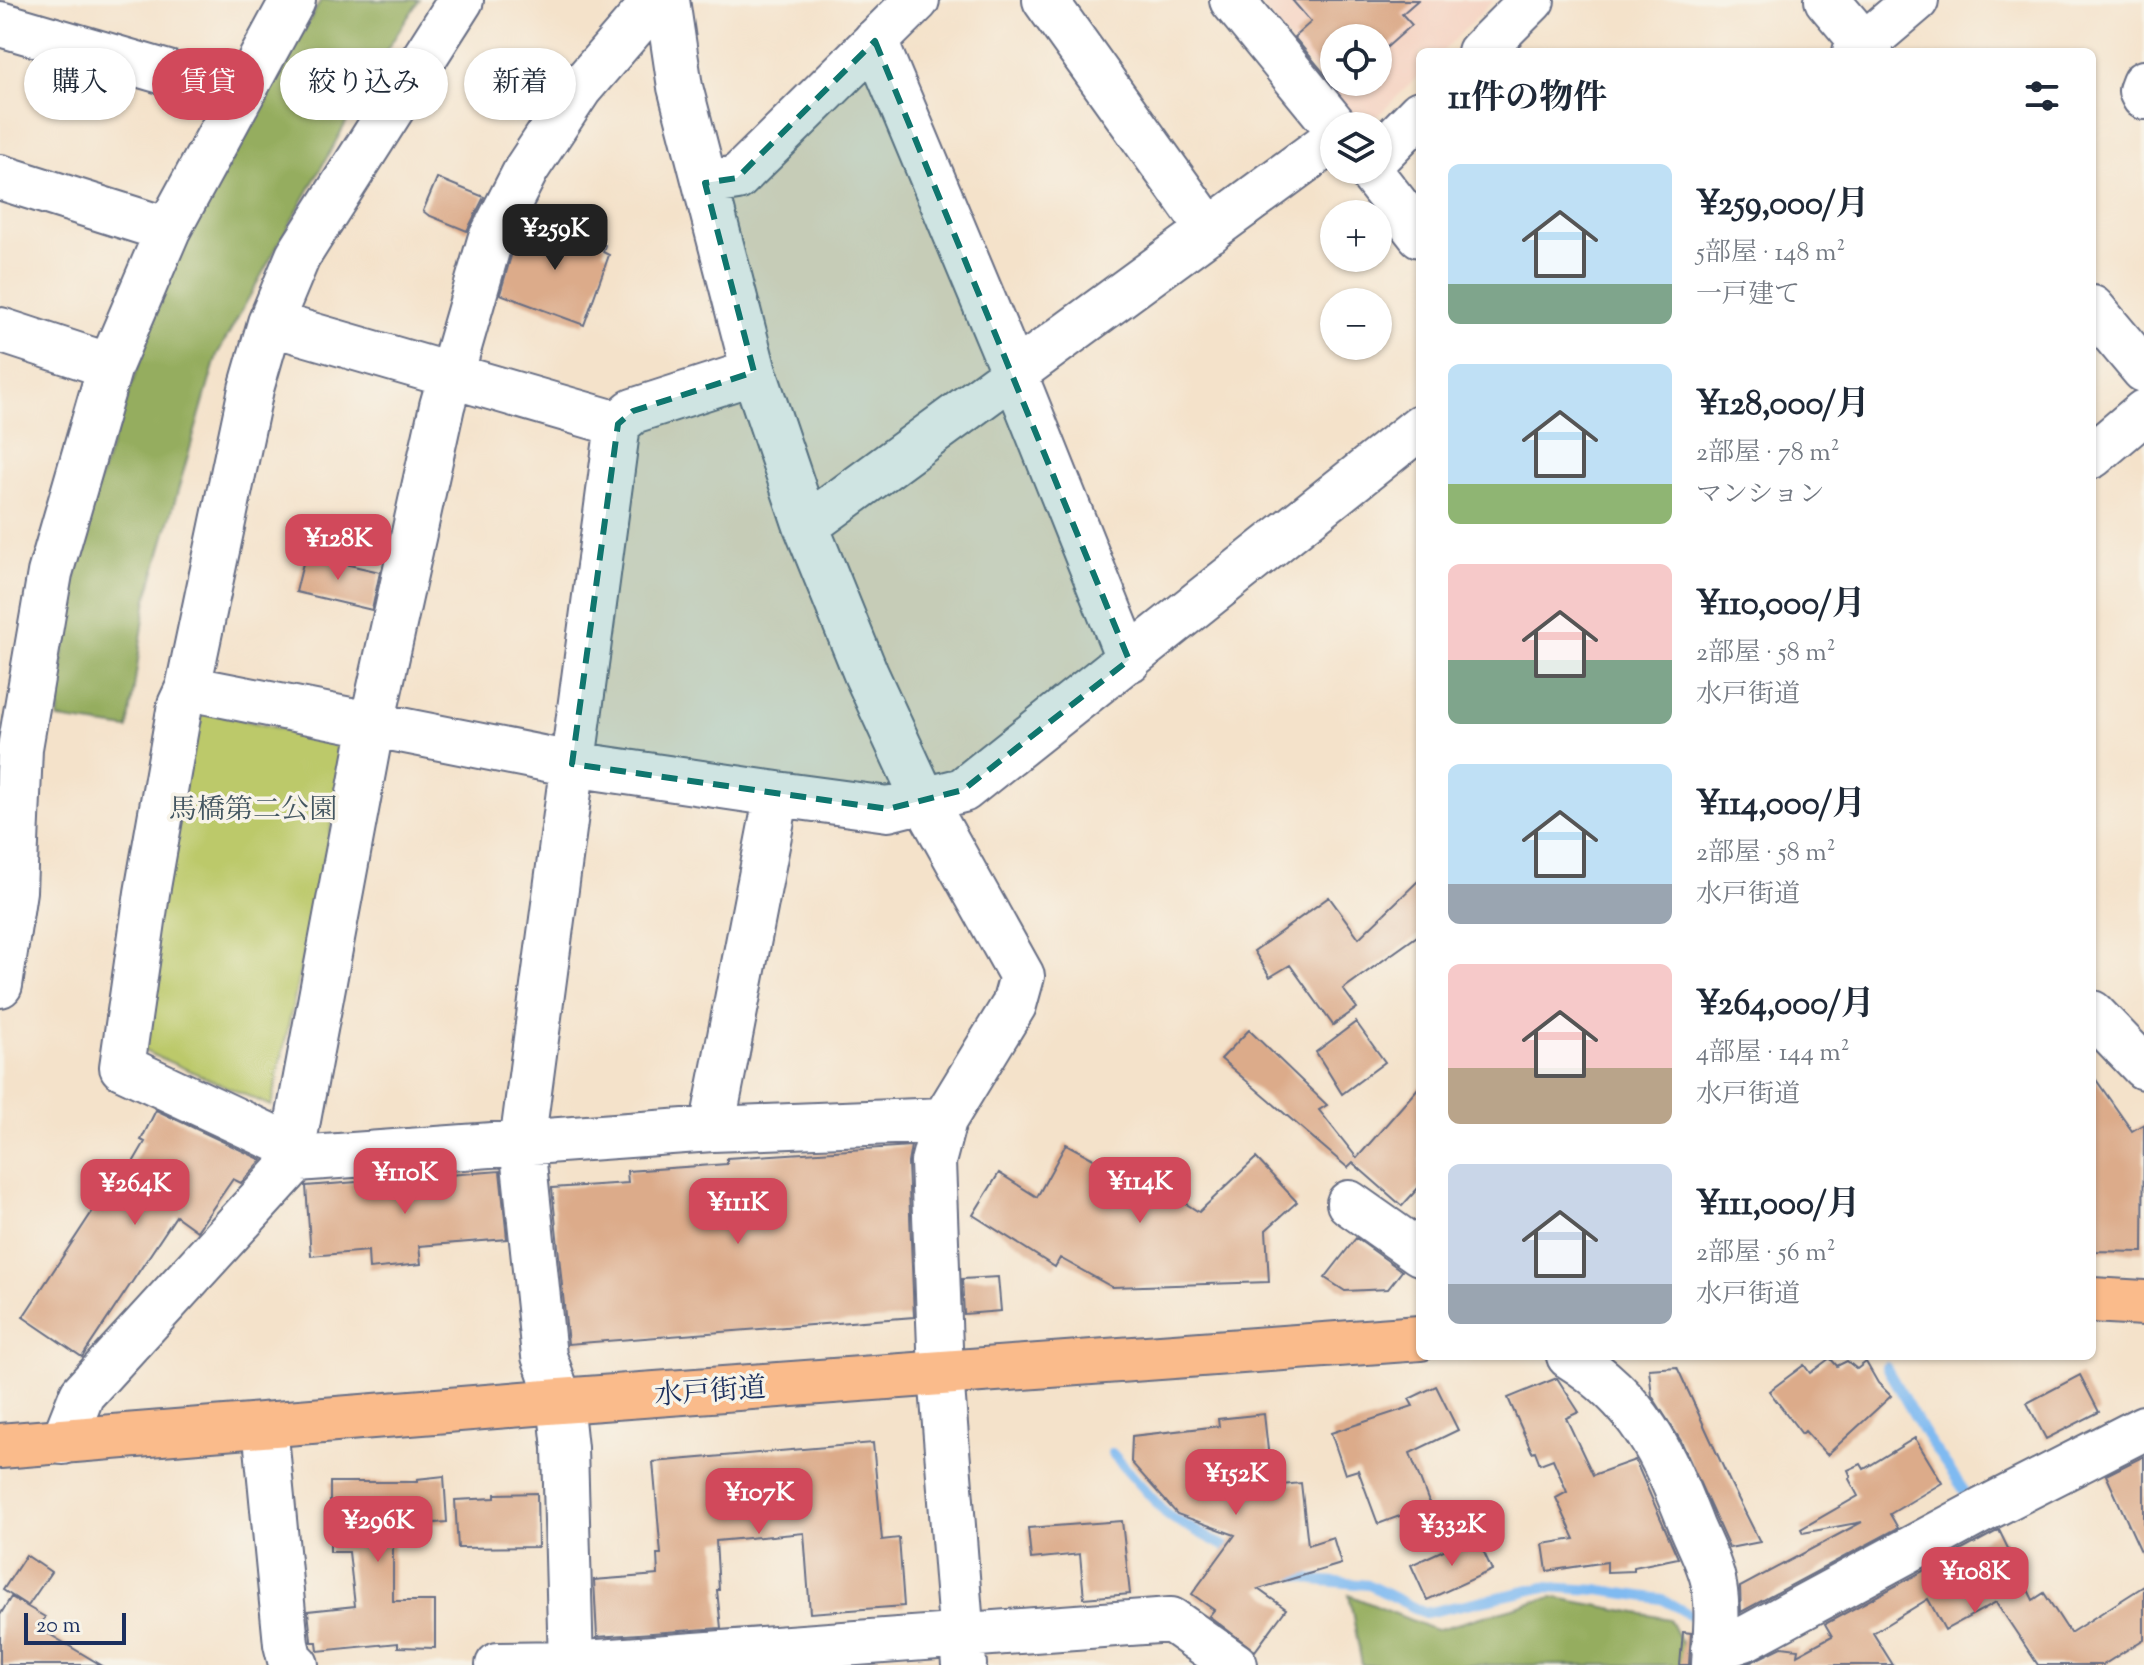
<!DOCTYPE html>
<html lang="ja">
<head>
<meta charset="utf-8">
<style>
	:root { --surface:#fff; --page:#f2f2f3; --text:#1f2937; --muted:#747a83; --accent:#d1495b }
	body { margin:0; font-family:"Sorts Mill Goudy","Noto Serif JP",serif; background:var(--page); color:var(--text); height:100vh; display:flex; flex-direction:column; font-size:30px; white-space:nowrap }
	* { box-sizing:border-box; margin:0 }
	p { font-size:26px; color:var(--muted) }
	.icon { flex:none; width:44px; height:44px; fill:none; stroke:currentColor; stroke-width:2; stroke-linecap:round; stroke-linejoin:round }
	.map { position:relative; flex:1; overflow:hidden }
	.sheet { position:absolute; left:1416px; top:48px; width:680px; height:1312px; display:flex; flex-direction:column; background:var(--surface); border-radius:12px; box-shadow:0 2px 6px #0004 }
	.sheet>* { flex:none }
	.guide { position:absolute; left:24px; top:48px; width:760px; height:72px; display:flex; gap:16px }
	.buttons { position:absolute; left:1320px; top:24px; display:grid; gap:16px }
	.buttons a { display:grid; place-items:center; width:72px; height:72px; border-radius:50%; background:var(--surface); box-shadow:0 2px 6px #0004; font-size:40px }
	.scale { position:absolute; left:24px; bottom:20px; width:102px; box-sizing:border-box; padding-left:8px; border:4px solid #1b2f5e; border-top:0; font-size:22px; line-height:28px; white-space:nowrap; color:#1b2f5e; -webkit-text-stroke:6px #f7f3e8; paint-order:stroke }
	.price { position:absolute; translate:-50% -68px; padding:0 18px; border-radius:16px; background:var(--accent); color:#fff; font-size:26px; line-height:52px; filter:drop-shadow(0 2px 4px #0008) }
	.price::after { content:''; position:absolute; left:50%; top:48px; width:24px; height:18px; margin-left:-12px; background:inherit; clip-path:polygon(0 0,100% 0,50% 100%) }
	.price.selected { background:#222; color:#fff }
	ul { padding:0; list-style:none }
	li { display:flex; align-items:center; gap:24px; height:200px; padding:0 32px }
	li span { display:grid; place-items:center; flex:none; width:224px; height:160px; border-radius:12px; color:#555 }
	li>.icon { margin-inline-start:auto }
	span .icon { width:96px; height:96px; fill:#fffc; stroke-width:1 }
	li b { font-size:34px }
	h2 { display:flex; justify-content:space-between; align-items:center; height:96px; padding:0 32px; font-size:34px }
	.chip { padding:0 28px; border-radius:36px; background:var(--surface); box-shadow:0 2px 6px #0004; font-size:28px; line-height:72px }
	.chip.selected { background:var(--accent); color:#fff }
	.map>svg:first-child { display:block }
</style>
</head>
<body>
<div class="map">
<svg width="2144" height="1665" viewBox="0 0 2144 1665">
	<rect width="100%" height="100%" fill="#f7f3e8"/>
	<filter id="ink" filterUnits="userSpaceOnUse"><feTurbulence type="fractalNoise" baseFrequency=".0125" numOctaves="2"/><feDisplacementMap in="SourceGraphic" scale="16" xChannelSelector="R" yChannelSelector="G"/><feConvolveMatrix kernelMatrix="1 2 1 2 8 2 1 2 1" color-interpolation-filters="sRGB"/></filter>
	<filter id="wash" filterUnits="userSpaceOnUse"><feTurbulence type="fractalNoise" baseFrequency=".006" numOctaves="4" result="noise"/><feDisplacementMap in="SourceGraphic" scale="32" xChannelSelector="R" yChannelSelector="G"/><feGaussianBlur stdDeviation="1.8" result="paint"/><feColorMatrix in="noise" values="0 0 0 0 0 0 0 0 0 0 0 0 0 0 0 0 0 1.4 0 .05"/><feComposite in="paint" operator="in"/></filter>
	<g filter="url(#wash)">
		<rect width="100%" height="100%" fill="#f4e2ca"/>
		<!-- built -->
		<path fill="#f5d3c2" fill-rule="evenodd" d="M1256,0h238l-52,52h-22v22l-52,52h-8zM1334,38h44v44h-44z"/>
		<!-- green -->
		<path fill="#bcc96b" stroke="#6c7c64" stroke-width="2" d="M188,707l161,38 -78,361 -136,-59z"/>
		<!-- forest -->
		<path fill="#95ad5f" stroke="#586e5e" stroke-width="2" d="M321,0h98l-33,51 -169,304 -70,243 -19,131 -70,-10 6,-74 20,-120 89,-261z
			M1349,1595l86,35 117,-33 117,22 23,46h-330z"/>
		<g fill="none" stroke-linecap="round" stroke-linejoin="round">
			<!-- stream -->
			<path stroke="#7fbaf1" stroke-width="10" d="M1886,1367l40,69 42,60
				M1112,1453l56,63 69,37
				M1288,1573l26,7 55,5 56,28 120,-26 54,3 63,9 36,20 9,2"/>
		</g>
		<g id="blocks">
			<!-- building -->
			<path fill="#dcab8a" d="M1292,0h126l-16,14 10,11 -34,30v-17h-44v44h13l-9,8 -44,-53 17,-15z
				M437,178l47,19 -17,34 -39,-16 -5,-4z
				M526,224l25,9 3,-8 51,20 -2,7 6,3 -25,70 -84,-31 13,-45z
				M305,555l75,17 -8,38 -76,-18z
				M1420,879v55l-77,55 14,19 -24,17 -43,-60 -20,12 -16,-26 75,-54 30,41z
				M1356,1022l29,40 -43,32 -26,-42z
				M1249,1030l78,75 -8,5 38,48 63,-72v100l-18,20 -49,-43 -5,5 -127,-109z
				M2092,1074l40,57 12,-7 -1,128 -51,-1z
				M156,1110l106,50 -21,23 -8,-4 -36,52 -21,-15 -94,141 -59,-40 73,-111 8,6 41,-70 -4,-2z
				M1066,1144l103,56 3,-5 27,17 57,-54 41,44 -31,28 3,52 -157,5 -52,-29 -5,9 -82,-52 26,-42 38,24z
				M911,1146l-3,17 6,154 -346,27 -16,-156 76,-5 -1,-12 100,-7v-6z
				M500,1171l7,68 -88,7 2,18 -52,5 -1,-18 -57,5 -5,-70z
				M1356,1238l46,33 -14,18 -43,2 -20,-13z
				M998,1277l3,34 -37,3 -2,-35z
				M1830,1358l7,8 10,-5 10,8 9,-7 12,21 13,13 -64,59 -22,-24 -3,3 -33,-43 35,-26 6,8z
				M1677,1367l54,117 29,58 -31,6 -48,-107 -29,-45 -3,-27z
				M2080,1375l19,37 -53,27 -19,-36z
				M1557,1378l22,34 -13,6 27,57 42,-15 43,98 -44,9v4l-27,1v-10l-60,9 -4,-27 32,-5 -19,-41 11,-6 -14,-33 -13,5 -5,-13 -3,1 -24,-54z
				M1436,1386l22,44 -48,23 20,52 -52,19 -20,-54 -13,4 -14,-41 82,-27 -4,-7z
				M1264,1414l8,72 29,-3 7,62 25,-8 8,27 -83,25 28,20 -31,42 -46,-35 5,-6 -22,-16 43,-59 -58,-21 -46,-52 1,-26 87,-10 -1,-7z
				M1915,1438l27,45 -52,31 8,14 -157,84 -1,-25 122,-65 -59,11 -2,-4 57,-33 -9,-17 2,-2 -3,-7 13,-6 3,5z
				M873,1443l9,97 17,-2 5,68 -94,7 -6,-80 -88,8 3,49h-2l4,38 -124,9 -3,-57 64,-5 -1,-21h4l-8,-92z
				M2144,1456v102l-38,-83z
				M444,1476l3,46 -54,4v75h42v47l-37,-1v-4l-80,8 -1,-9h-6v-2l-3,-29 47,-5 -6,-54h-19v-70h87v-3z
				M537,1493l1,54 -80,1 -3,-48 40,-2v-4z
				M1122,1521l8,73 -46,4 -4,-44 -49,5 -3,-31z
				M1999,1530l34,70 11,-7 26,40 74,-47v53l-41,26h-65l-42,-63 -51,28 -17,-31 -55,34 20,32h-148l37,-18 16,2 -1,6 35,-19 -7,-12z
				M1476,1535l16,35 -65,30 -16,-35z
				M26,1555l25,17 -23,34 -25,-16z
				M11,1597l34,20 -6,11 62,37h-101v-50z
				M1683,1632l8,1 -2,32h-9z"/>
		</g>
	</g>
	<g filter="url(#ink)">
		<use href="#blocks" fill-opacity="0" stroke="#676e84" stroke-width="2"/>
		<g fill="none" stroke-linecap="round" stroke-linejoin="round">
			<defs>
				<path id="minor" d="M667,0l13,87 74,285 52,154 60,148 59,128 97,174 -8,29 -70,115 -11,42 8,212 23,291
					M1045,0l165,231
					M1232,0l103,126
					M1827,0l44,52
					M0,24l240,70
					M875,41l148,354 106,265
					M1480,52l52,-52
					M1855,52l61,-52
					M2144,83l-3,8 3,6
					M1378,156l42,-43
					M1369,170l51,65
					M0,177l168,53
					M705,183l32,-5 180,-178
					M2092,308l52,62
					M270,323l348,101
					M0,330l110,36
					M2092,456l52,-44
					M806,526l528,-387
					M188,688l384,76 205,30 -65,335 -415,30
					M777,794l111,15 75,-19 457,-363
					M0,985l14,-94 6,-143 30,-175 60,-207 58,-136 125,-230
					M2092,1013l52,54
					M712,1129l232,-9
					M293,1147l-171,-80 25,-174 33,-188 8,-17 63,-299 19,-66 28,-67 163,-256
					M1349,1203l71,50
					M1569,1356c71,44 94,97 123,171 8,19 19,39 22,58 5,27 1,53 0,80
					M265,1426l21,218 4,16 6,5
					M63,1442l19,-48 215,-235 -4,-12 79,-423 70,-318 48,-166 37,-72 53,-80 76,-88
					M1714,1649l30,-10 239,-129 161,-82
					M498,1665l73,-1 600,-44 64,45
					M571,1665l-6,-217 -5,-47 -16,-45 -22,-212 96,-720 15,-13 121,-39"/>
				<path id="highway" d="M2092,1300l52,3
					M0,1446l560,-45 860,-63"/>
			</defs>
			<!-- minor casing -->
			<use href="#minor" stroke="#676e84" stroke-width="48"/>
			<!-- highway casing -->
			<use href="#highway" stroke="#676e84" stroke-width="48"/>
			<!-- minor -->
			<use href="#minor" stroke="#fff" stroke-width="44"/>
			<!-- highway -->
			<use href="#highway" stroke="#fabb8b" stroke-width="44"/>
		</g>
	</g>
	<!-- marked area -->
	<path fill="#0f766e" fill-opacity="0.2" stroke="#0f766e" stroke-width="6" stroke-dasharray="16 10" stroke-linejoin="round" d="M875,41l254,619 -166,130 -75,19 -316,-45 46,-340 15,-13 121,-39 -49,-189 32,-5z"/>
	<g text-anchor="middle" stroke-width="7" stroke-linejoin="round" paint-order="stroke">
		<!-- park labels -->
		<g font-size="28" fill="#435661" stroke="#f7f3e8">
			<text x="253" y="818">馬橋第二公園</text>
		</g>
		<!-- street labels -->
		<g font-size="28" fill="#1b2f5e" stroke="#f7f3e8">
			<text transform="translate(710 1390) rotate(-4)" y="10">水戸街道</text>
		</g>
	</g>
</svg>
<div class="buttons">
<a><svg class="icon" aria-label="locate" viewBox="0 0 24 24"><circle cx="12" cy="12" r="6"/><path d="M12 2v4M12 18v4M2 12h4M18 12h4"/></svg></a>
<a><svg class="icon" aria-label="layers" viewBox="0 0 24 24"><path d="M12 4l9 5-9 5-9-5zM3 14l9 5 9-5"/></svg></a>
<a>+</a>
<a>−</a>
</div>
<div class="scale">20 m</div>
<b class="price selected" style="left:555px;top:272px">¥259K</b>
<b class="price" style="left:338px;top:582px">¥128K</b>
<b class="price" style="left:405px;top:1216px">¥110K</b>
<b class="price" style="left:1140px;top:1225px">¥114K</b>
<b class="price" style="left:135px;top:1227px">¥264K</b>
<b class="price" style="left:738px;top:1246px">¥111K</b>
<b class="price" style="left:1236px;top:1517px">¥152K</b>
<b class="price" style="left:759px;top:1536px">¥107K</b>
<b class="price" style="left:378px;top:1564px">¥296K</b>
<b class="price" style="left:1452px;top:1568px">¥332K</b>
<b class="price" style="left:1975px;top:1615px">¥108K</b>
<div class="guide">
<a class="chip">購入</a>
<a class="chip selected">賃貸</a>
<a class="chip">絞り込み</a>
<a class="chip">新着</a>
</div>
<section class="sheet">
<h2>11件の物件<svg class="icon" aria-label="filters" viewBox="0 0 24 24"><path d="M4 7h16M4 17h16"/><circle cx="9" cy="7" r="2"/><circle cx="15" cy="17" r="2"/></svg></h2>
<ul>
<li><span style="background:linear-gradient(#bfe0f5 75%,#7fa58c 0)"><svg class="icon" aria-label="home" viewBox="0 0 24 24"><path d="M3 11l9-7 9 7M6 9v11h12V9"/></svg></span><div><b>¥259,000/月</b><p>5部屋 · 148 m²</p><p>一戸建て</p></div></li>
<li><span style="background:linear-gradient(#bfe0f5 75%,#8fb573 0)"><svg class="icon" aria-label="home" viewBox="0 0 24 24"><path d="M3 11l9-7 9 7M6 9v11h12V9"/></svg></span><div><b>¥128,000/月</b><p>2部屋 · 78 m²</p><p>マンション</p></div></li>
<li><span style="background:linear-gradient(#f6c9c9 60%,#7fa58c 0)"><svg class="icon" aria-label="home" viewBox="0 0 24 24"><path d="M3 11l9-7 9 7M6 9v11h12V9"/></svg></span><div><b>¥110,000/月</b><p>2部屋 · 58 m²</p><p>水戸街道</p></div></li>
<li><span style="background:linear-gradient(#bfe0f5 75%,#9aa5b1 0)"><svg class="icon" aria-label="home" viewBox="0 0 24 24"><path d="M3 11l9-7 9 7M6 9v11h12V9"/></svg></span><div><b>¥114,000/月</b><p>2部屋 · 58 m²</p><p>水戸街道</p></div></li>
<li><span style="background:linear-gradient(#f6c9c9 65%,#b9a48a 0)"><svg class="icon" aria-label="home" viewBox="0 0 24 24"><path d="M3 11l9-7 9 7M6 9v11h12V9"/></svg></span><div><b>¥264,000/月</b><p>4部屋 · 144 m²</p><p>水戸街道</p></div></li>
<li><span style="background:linear-gradient(#c9d6e8 75%,#9aa5b1 0)"><svg class="icon" aria-label="home" viewBox="0 0 24 24"><path d="M3 11l9-7 9 7M6 9v11h12V9"/></svg></span><div><b>¥111,000/月</b><p>2部屋 · 56 m²</p><p>水戸街道</p></div></li>
</ul>
</section>
</div>
</body>
</html>
